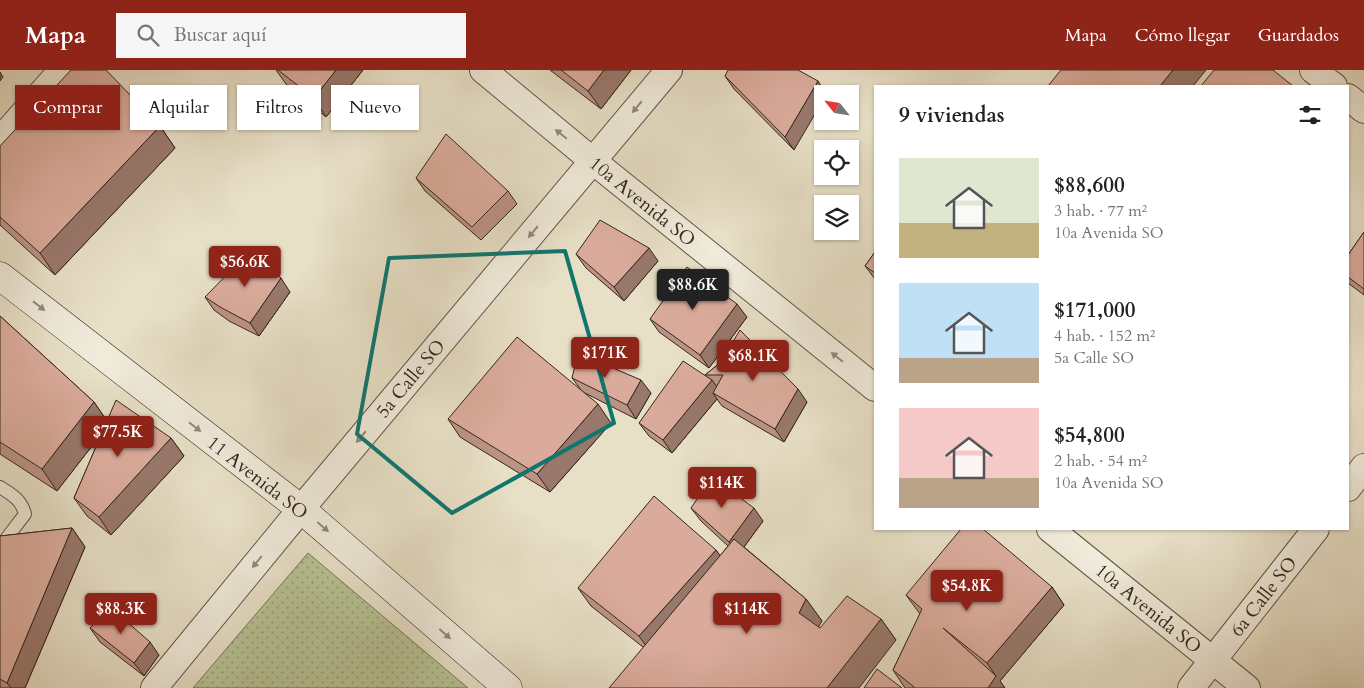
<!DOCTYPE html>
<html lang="es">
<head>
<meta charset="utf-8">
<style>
	:root { --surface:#fff; --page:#f6f6f6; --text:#202124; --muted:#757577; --accent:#8f2418 }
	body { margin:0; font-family:Cardo,serif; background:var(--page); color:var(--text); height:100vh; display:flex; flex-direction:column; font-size:19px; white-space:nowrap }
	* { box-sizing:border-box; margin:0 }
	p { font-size:16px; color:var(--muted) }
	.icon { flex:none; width:28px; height:28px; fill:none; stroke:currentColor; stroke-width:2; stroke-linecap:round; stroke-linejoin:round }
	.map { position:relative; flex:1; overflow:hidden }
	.details { position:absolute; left:874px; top:15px; width:475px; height:445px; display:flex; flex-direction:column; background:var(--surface); border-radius:0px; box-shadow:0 1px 4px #0004 }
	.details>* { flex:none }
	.guide { position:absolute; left:15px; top:15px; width:475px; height:45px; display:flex; gap:10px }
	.needle { width:32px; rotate:300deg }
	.tools { position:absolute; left:814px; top:15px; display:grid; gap:10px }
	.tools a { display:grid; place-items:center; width:45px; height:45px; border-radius:0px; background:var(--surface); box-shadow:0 1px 4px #0004; font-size:25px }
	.price { position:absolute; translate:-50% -42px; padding:0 11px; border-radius:5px; background:var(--accent); color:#fff; font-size:16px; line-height:32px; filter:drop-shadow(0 1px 2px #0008) }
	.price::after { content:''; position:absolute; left:50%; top:30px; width:15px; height:11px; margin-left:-8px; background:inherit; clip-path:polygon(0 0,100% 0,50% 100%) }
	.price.on { background:#222; color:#fff }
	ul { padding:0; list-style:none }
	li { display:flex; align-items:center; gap:15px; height:125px; padding:0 25px }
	li span { display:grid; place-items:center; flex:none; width:140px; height:100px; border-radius:0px; color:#555 }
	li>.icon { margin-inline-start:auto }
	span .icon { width:60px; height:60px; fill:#fffc; stroke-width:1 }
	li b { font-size:21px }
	h2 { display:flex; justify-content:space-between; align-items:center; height:60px; padding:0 25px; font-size:21px }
	.pill { padding:0 18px; border-radius:0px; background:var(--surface); box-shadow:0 1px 4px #0004; font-size:18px; line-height:45px }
	.pill.on { background:var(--accent); color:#fff }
	header { display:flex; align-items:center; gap:30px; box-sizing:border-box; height:70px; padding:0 25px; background:var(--accent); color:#fff }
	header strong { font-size:24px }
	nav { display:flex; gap:28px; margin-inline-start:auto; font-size:18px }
	.search { width:350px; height:45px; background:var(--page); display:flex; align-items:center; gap:12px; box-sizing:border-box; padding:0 18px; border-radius:0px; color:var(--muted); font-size:19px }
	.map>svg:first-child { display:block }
</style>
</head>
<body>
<header>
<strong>Mapa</strong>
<div class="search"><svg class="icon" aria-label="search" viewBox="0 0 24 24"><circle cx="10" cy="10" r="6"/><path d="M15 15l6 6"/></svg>Buscar aquí</div>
<nav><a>Mapa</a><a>Cómo llegar</a><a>Guardados</a></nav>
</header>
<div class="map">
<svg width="1364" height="618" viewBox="0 0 1364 618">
	<defs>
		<pattern id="green-dots" width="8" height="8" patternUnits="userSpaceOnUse" patternTransform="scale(1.25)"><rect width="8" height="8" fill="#b6c194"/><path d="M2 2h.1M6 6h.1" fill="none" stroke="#959d78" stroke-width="1.8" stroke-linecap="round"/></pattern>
	</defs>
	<rect width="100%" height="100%" fill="#e7dfc6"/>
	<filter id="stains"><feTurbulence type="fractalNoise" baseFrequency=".004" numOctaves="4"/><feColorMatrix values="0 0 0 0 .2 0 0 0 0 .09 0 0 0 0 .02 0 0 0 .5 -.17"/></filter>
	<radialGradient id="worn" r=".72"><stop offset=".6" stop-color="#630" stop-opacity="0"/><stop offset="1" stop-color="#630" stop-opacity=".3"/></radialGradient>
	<!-- green -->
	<path fill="url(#green-dots)" stroke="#767458" d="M308,483l160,135h-275z"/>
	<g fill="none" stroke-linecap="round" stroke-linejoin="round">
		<defs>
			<path id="lane" d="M0,417c12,8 21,12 25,27l-25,33"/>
			<path id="street" d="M483,0l110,91 282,227
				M1313,0l21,16
				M1348,27l16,13
				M0,70l62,-70
				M1348,418l16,-21
				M1050,459l197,159
				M154,618l147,-179 368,-439
				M1191,618l125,-159"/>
			<path id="secondary" d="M0,206l301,233 207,179"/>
		</defs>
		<!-- lane casing -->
		<use href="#lane" stroke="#625447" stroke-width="14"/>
		<!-- street casing -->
		<use href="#street" stroke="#625447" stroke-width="28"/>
		<!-- secondary casing -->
		<use href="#secondary" stroke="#35261d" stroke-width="29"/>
		<!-- lane -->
		<use href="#lane" stroke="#efeada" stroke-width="12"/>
		<!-- street -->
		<use href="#street" stroke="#efeada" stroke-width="26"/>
		<!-- secondary -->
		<use href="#secondary" stroke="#efeada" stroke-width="28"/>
	</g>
	<!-- wall -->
	<path fill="#bb9385" stroke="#35261d" d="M276,0h87l-37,47 -40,-33z
		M550,0h81l-30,39z
		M725,6l93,5 -24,69 -60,-61z
		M160,56l15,22 -120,127 -55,-50v-79z
		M416,108l92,13 9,13 -36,36 -56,-49z
		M1364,162v63l-16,-12v-28z
		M875,182v27l-10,-13z
		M576,184l82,7 -34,40 -38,-33z
		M290,222l-31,44 -30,-15 -15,-11 -9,-13z
		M0,246l94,86 13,19 64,17 13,18 -73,79 -24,-19 -13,-18 28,-65 -45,58 -57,-37z
		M747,247l-38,51 -50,-36 -9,-13z
		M720,293l87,39 -23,40 -62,-36 -5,-7 -45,54 -23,-17 -10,-13 66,-48z
		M572,308l79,15 -15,26 -53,-27 28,31 -61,69 -90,-55 -12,-18 133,-29z
		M691,438l72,13 -19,26 62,52 16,22 -4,6 2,1 61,-9 15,21 -253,7 -52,-41 -13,-18 138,-38 4,6 8,-10 -27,-25z
		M72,458l13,19 -60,141h-25v-152z
		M1052,517l12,18 -64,76 5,7h-100l-12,-18 27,-56 -14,-19z
		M90,558l69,27 -15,21 -44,-34z"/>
	<!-- shaded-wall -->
	<path fill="#99786c" stroke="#35261d" d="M336,0h27l-37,47 -12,-19z
		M604,0h27l-30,39 -13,-18z
		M1173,0h33l-13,16h-33z
		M0,2l3,5 -3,4z
		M818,11l8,13h-4v8l-28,48 -9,-13z
		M160,56l15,22 -120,127 -15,-22z
		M649,178l9,13 -34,40 -10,-14z
		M281,208l9,14 -31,44 -9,-13z
		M737,234l10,13 -38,51 -9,-13z
		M641,310l10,13 -15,26 -9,-14z
		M712,310l9,13h-8l4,6 -45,54 -9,-13z
		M798,319l9,13 -23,40 -9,-13z
		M94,332l15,22 -52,67 -15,-22z
		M598,334l13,19 -61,69 -13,-18z
		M171,368l13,18 -73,79 -12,-18z
		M754,438l9,13 -25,34 -9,-13z
		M72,458l13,19 -60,141h-14l-4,-5z
		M716,480l13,18 -77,86 -13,-18z
		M1052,517l12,18 -64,76 5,7h-17l8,-12 -9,-13z
		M806,529l16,22 -8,13 -15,-21z
		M881,549l15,21 -37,48h-32z
		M150,572l9,13 -15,21 -10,-13z"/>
	<!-- building -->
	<path fill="#daab9b" stroke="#35261d" d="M71,0h35l54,56 -120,127 -40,-36v-71z
		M278,0h58l-22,28z
		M561,0h43l-16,21z
		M728,0h70l20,11 -33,56 -60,-61z
		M1061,0h112l-13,16h-112z
		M1214,0h59l20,16h-92z
		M446,64l62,57 -36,36 -56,-49z
		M600,150l49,28 -35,39 -38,-33z
		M1364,162v57l-16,-12v-22z
		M250,181l31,27 -31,45 -30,-16 -15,-10z
		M875,182v21l-10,-7z
		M687,197l50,37 -37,51 -50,-36z
		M0,246l94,86 -52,67 -42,-27z
		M740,260l58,59 -23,40 -62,-36 10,-18h-18l15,-12z
		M517,267l81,67 -61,70 -89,-55z
		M578,283l63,27 -14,25 -55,-27z
		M683,291l29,19 -49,60 -24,-17z
		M116,330l55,38 -72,79 -25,-19z
		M712,407l42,31 -25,34 -38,-34z
		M654,426l62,54 -77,86 -61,-48z
		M72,458l-65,155 -7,-4v-143z
		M961,459h22l69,58 -65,76 -44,-35 53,48 -8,12h-74v-1l-21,-17 29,-61 -16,-14z
		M734,469l72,60 -7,14 21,15 27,-32 34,23 -54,69h-218z
		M110,537l40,35 -16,21 -44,-35z
		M877,599l25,19h-38z"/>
	<!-- one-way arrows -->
	<defs><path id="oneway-solid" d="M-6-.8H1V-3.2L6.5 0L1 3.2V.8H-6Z" transform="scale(1.25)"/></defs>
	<g fill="#92887c">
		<use href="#oneway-solid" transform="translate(637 37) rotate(130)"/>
		<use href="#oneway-solid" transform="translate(561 64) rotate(-141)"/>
		<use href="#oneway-solid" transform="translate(533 162) rotate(130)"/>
		<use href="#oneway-solid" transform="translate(39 236) rotate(38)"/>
		<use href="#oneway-solid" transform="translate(837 287) rotate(-141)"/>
		<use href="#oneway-solid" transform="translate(195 357) rotate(38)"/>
		<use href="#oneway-solid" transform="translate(361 367) rotate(130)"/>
		<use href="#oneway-solid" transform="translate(323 457) rotate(41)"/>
		<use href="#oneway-solid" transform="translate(257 492) rotate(129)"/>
		<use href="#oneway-solid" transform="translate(445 564) rotate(41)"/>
	</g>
	<!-- marked area -->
	<path fill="none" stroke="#0f766e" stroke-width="4" stroke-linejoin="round" d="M565,181l49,172 -162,90 -95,-79 32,-176z"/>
	<g text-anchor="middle" stroke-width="5" stroke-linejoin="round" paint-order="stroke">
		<!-- street labels -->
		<g font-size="19" fill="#35261d" stroke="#efeada">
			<text transform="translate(643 131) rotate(39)" y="7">10a Avenida SO</text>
			<text transform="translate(410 308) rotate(-50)" y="7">5a Calle SO</text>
			<text transform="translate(258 407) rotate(38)" y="7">11 Avenida SO</text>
			<text transform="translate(1263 526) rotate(-52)" y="7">6a Calle SO</text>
			<text transform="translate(1149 538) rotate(39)" y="7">10a Avenida SO</text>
		</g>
	</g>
	<rect width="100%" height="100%" filter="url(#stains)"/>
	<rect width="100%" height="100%" fill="url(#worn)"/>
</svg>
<div class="tools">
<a><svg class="needle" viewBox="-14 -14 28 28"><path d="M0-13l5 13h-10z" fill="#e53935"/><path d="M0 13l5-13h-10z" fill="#757577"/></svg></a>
<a><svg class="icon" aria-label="locate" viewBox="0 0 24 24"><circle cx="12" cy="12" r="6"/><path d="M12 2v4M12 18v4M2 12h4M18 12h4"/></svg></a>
<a><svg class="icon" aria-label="layers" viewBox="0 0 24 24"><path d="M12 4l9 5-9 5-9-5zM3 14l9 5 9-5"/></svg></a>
</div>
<b class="price" style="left:245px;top:218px">$56.6K</b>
<b class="price on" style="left:693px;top:241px">$88.6K</b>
<b class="price" style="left:605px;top:309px">$171K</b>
<b class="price" style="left:753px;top:312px">$68.1K</b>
<b class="price" style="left:118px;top:388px">$77.5K</b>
<b class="price" style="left:722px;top:439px">$114K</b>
<b class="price" style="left:967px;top:542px">$54.8K</b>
<b class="price" style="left:121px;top:565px">$88.3K</b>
<b class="price" style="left:747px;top:565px">$114K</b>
<div class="guide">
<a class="pill on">Comprar</a>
<a class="pill">Alquilar</a>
<a class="pill">Filtros</a>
<a class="pill">Nuevo</a>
</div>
<section class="details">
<h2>9 viviendas<svg class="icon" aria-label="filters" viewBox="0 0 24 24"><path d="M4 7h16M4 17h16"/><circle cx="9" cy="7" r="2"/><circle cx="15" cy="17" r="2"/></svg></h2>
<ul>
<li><span style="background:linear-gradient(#dfe7d0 65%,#c2b280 0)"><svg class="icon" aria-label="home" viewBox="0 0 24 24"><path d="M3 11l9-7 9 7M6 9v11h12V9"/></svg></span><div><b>$88,600</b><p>3 hab. · 77 m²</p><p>10a Avenida SO</p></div></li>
<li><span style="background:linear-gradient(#bfe0f5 75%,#b9a48a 0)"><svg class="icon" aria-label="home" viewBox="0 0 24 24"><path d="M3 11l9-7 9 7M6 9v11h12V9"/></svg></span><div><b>$171,000</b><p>4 hab. · 152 m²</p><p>5a Calle SO</p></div></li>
<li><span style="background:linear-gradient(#f6c9c9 70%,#b9a48a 0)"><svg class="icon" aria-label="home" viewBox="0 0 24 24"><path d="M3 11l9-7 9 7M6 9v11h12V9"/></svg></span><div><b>$54,800</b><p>2 hab. · 54 m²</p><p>10a Avenida SO</p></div></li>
</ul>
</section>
</div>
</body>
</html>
